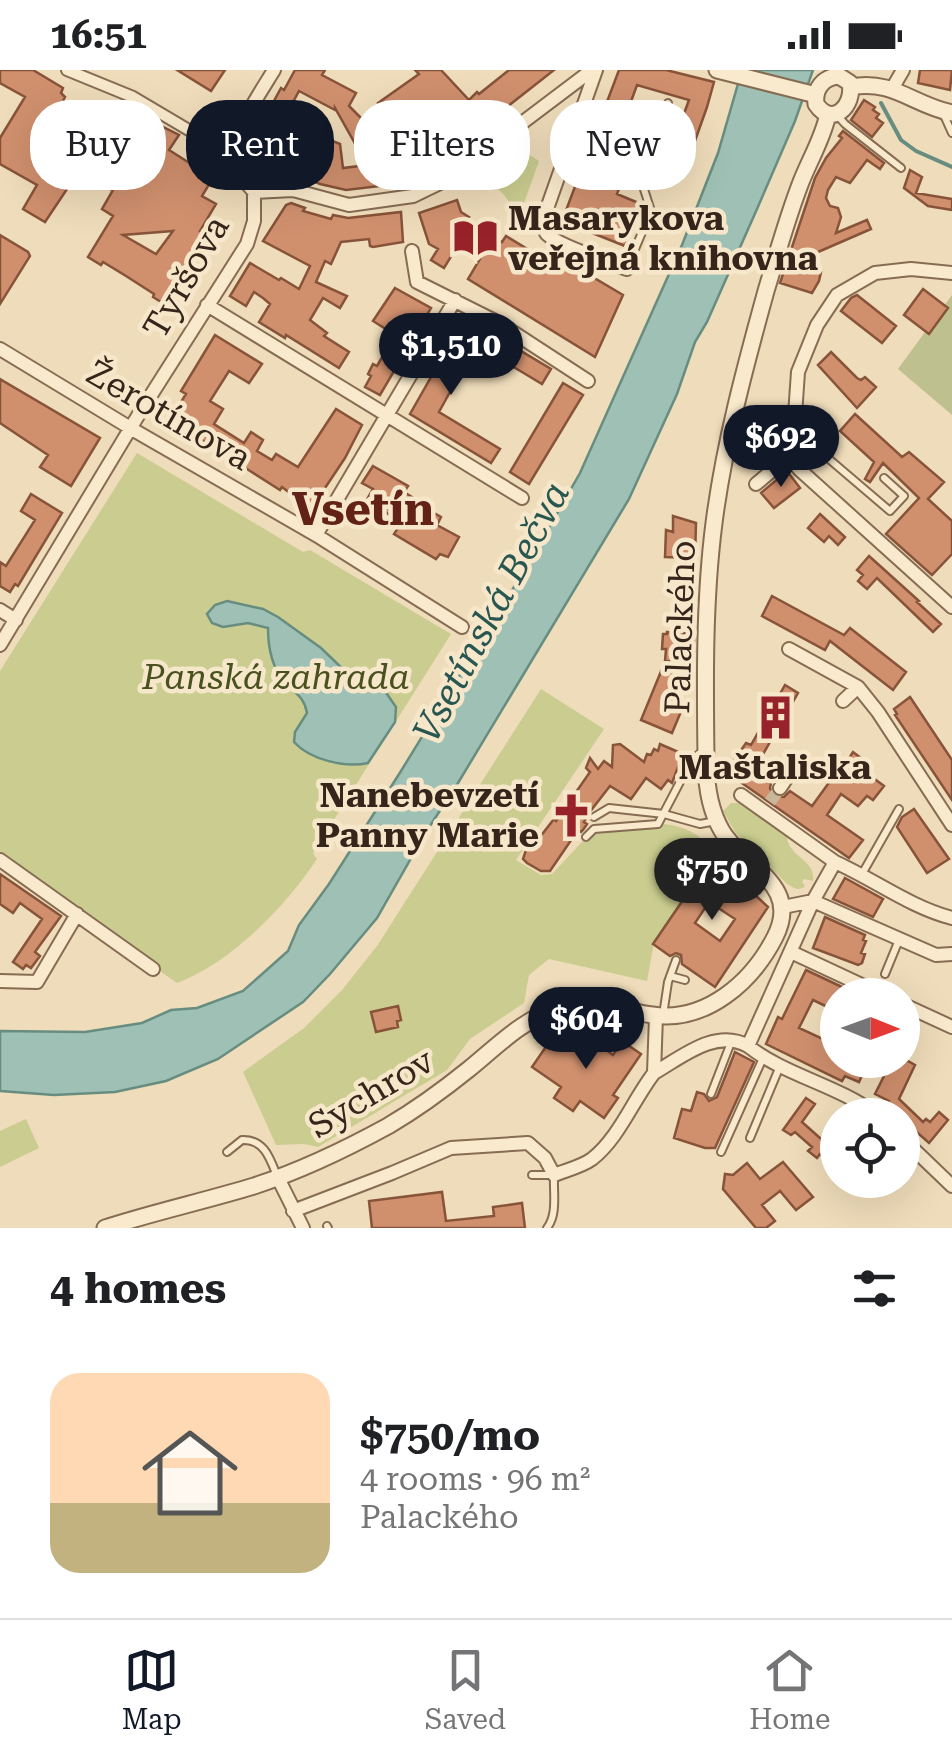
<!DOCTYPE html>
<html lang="en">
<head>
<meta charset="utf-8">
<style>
	:root { --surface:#fff; --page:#f6f6f6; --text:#202124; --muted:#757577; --line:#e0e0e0; --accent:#111827 }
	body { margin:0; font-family:"Roboto Serif",serif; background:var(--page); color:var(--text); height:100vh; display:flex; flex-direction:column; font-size:38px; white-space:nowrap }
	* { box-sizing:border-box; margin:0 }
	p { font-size:32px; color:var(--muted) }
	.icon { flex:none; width:55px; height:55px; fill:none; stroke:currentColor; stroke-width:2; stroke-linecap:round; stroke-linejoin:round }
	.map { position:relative; height:1158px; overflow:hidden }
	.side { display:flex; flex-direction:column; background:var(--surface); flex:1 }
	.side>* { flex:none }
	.top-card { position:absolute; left:30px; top:30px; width:892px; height:90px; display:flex; gap:20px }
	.needle { width:65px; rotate:91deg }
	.controls { position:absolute; left:820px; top:908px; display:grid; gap:20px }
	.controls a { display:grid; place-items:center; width:100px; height:100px; border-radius:50%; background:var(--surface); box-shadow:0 10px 40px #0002; font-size:50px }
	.price { position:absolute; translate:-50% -85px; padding:0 22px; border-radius:35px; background:var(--accent); color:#fff; font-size:32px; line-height:65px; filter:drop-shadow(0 2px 5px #0008) }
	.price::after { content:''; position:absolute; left:50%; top:60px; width:30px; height:22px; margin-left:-15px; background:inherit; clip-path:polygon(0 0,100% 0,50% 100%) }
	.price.selected { background:#222; color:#fff }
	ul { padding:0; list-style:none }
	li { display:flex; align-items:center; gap:30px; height:250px; padding:0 50px }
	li+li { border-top:2px solid var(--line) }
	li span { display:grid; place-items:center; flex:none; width:280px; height:200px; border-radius:30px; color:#555 }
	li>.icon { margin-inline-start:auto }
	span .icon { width:120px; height:120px; fill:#fffc; stroke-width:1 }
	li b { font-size:42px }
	h2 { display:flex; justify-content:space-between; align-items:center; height:120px; padding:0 50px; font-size:42px }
	.tag { padding:0 35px; border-radius:40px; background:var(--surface); box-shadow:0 10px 40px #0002; font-size:35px; line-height:90px }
	.tag.selected { background:var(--accent); color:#fff }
	.status { display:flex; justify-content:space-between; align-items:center; height:70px; padding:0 50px; background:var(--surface); direction:ltr }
	.status svg { height:28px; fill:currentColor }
	.dock { display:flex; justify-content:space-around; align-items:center; height:140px; border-top:2px solid var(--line); background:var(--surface); font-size:28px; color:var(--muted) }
	.dock a { display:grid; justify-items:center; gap:5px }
	.dock .selected { color:var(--accent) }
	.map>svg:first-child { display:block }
</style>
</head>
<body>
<div class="status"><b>16:51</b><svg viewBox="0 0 49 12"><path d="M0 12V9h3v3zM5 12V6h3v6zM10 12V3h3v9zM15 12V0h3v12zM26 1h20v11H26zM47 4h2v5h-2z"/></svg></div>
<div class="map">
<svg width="952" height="1158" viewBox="0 0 952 1158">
	<rect width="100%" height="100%" fill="#efdcba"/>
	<!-- green -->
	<path fill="#cacd8f" d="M513,74l26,17 -21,59c-12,-24 -17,-39 -46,-35l-7,-9z
		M137,383l166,99 7,-2 141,84 -138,219 4,6c-31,47 -86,104 -140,124l-177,-124v-188z
		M541,619l63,40 -88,131 25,15 11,-1 42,-45c35,-3 79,-15 108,10v11l8,9 -56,84 -7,38 -98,-22 -20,16 -5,28 -54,36 -23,31 -129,77 -14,-3 -28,1 -33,-73 61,-44 38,-38 35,-44z
		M731,733h8l48,34c2,21 29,22 26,44l-9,-2 -2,3 3,4c-7,6 -11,2 -18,-2l-52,-52 -12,-21z
		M26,1049l13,29 -39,19v-36z"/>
	<!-- cemetery -->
	<path fill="#bec18f" d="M952,225v120l-54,-46z"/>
	<!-- water -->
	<path fill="#9fc0b4" stroke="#678d81" stroke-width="2.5" d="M742,0h71l-18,51 -38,88 -50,113 -12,20 -18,52 -48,105 -171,284 -32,49 -49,86 -47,56 -27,28 -85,57 -52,22 -51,11 -61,3 -54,-4v-60l85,1 57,-9 29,-13 26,-2 46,-17 45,-40 11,-26 30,-41 72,-113 127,-207 52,-91 102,-228 36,-92z
		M227,531l36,8 15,8 43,31 28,27 20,7 18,12 9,13 -1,15 -27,41c-22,5 -58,-3 -74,-21l1,-10 12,-19c-3,-17 -12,-19 -23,-32 -13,-15 -16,-34 -16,-53l-20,-5 -25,4 -11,-4 -5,-9 8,-9z"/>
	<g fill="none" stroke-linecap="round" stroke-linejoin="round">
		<!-- stream -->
		<path stroke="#678d81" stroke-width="4" d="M881,33l20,37 15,11 36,16"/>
	</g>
	<!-- building -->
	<path fill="#d0906e" stroke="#875339" stroke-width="2.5" fill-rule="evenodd" d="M0,0h33l30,18 -2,5 4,4 -10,19 18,11 7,-11 18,11 1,4 -3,10 6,4 -6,11 27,18 32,-51 24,12 -10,15 44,28 -11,18 14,8 -16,27 11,7 -12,18 -3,-2 -30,51 -13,-8 1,-3 -28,-18 -23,-14 -2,3 -13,-8 25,-41 -11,-7 11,-19 -15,-5 -19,-14 -34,51 -22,-13 14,-24 -37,-21v-26l25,-41 -25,-14zM173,161l-17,23 -33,-19z
		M177,0h48l-14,21z
		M295,0h30l-3,5 34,18 -7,13 29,29 10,30 7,-2 2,21 -51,6 -26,-6 -74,-32 35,-64 3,2zM299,21l36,19v-2l32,57 -24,3 -3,-24 -27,-11 -4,9 -16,-11 -7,13 -19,-9 13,-18 4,2z
		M415,0h26l28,30 8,-8 2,2 30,-24h45l-135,106 -11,4 -6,-19 10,-3 -11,-14 18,-20 -19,-19 -13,10 -9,-12 41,-29z
		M619,0h47l48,12 -7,25 -22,62 -19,-6 23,-63 -52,-15 -8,22 27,9 -20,54 -9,-3 -10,27 24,10 -16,42 -63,-25z
		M920,0h32l-2,20 -32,-7z
		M864,30l11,7 -2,3 6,4 -3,4 7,5 -11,14 -21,-17z
		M843,61l41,32 -4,6 -13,-9 -17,23 -14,-6 -8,13 -2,8 4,8 8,2 3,9 -5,16 31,-13 4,9 -53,23 -4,15 7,5 -2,9 -7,12 -32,-10 35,-105 11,-20 16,-20 -3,-2z
		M910,100l12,7 -6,16 36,6v11l-24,-4 -24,-18z
		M457,130l4,12 8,5 -3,4 36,21 4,-6 51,31 5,-8 61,36 -28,62 -127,-78 12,-20 -22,-14 -14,23 -13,-8 7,-11 -9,-5 -10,-31z
		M291,133l14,5 -2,3 28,8 2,-4 15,3 53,-6 2,30 -30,5 -3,-1 -1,-7 -28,3 -10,22 -6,-3 -9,21 31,14 -7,12 -17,-10 -13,22 17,13 -3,3 25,16 -10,16 -53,-33 -1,3 -26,-16 11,-18 -7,-6 -9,-6 -8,14 -16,-10 20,-33 29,17 2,-2 18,11 11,-23 -47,-25 23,-36z
		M0,165l28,17 2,4 -30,48z
		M395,218l36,20 -51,87 -15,-8 6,-11 -3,-2 5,-10 4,2 18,-31 -22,-14z
		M923,219l25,19 -19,26 -25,-19z
		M857,225l39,31 -14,17 -41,-32 10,-13z
		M459,258l20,11 -40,73 61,37 -9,14 -81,-49z
		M215,265l47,29 -13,19 -20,-12 -19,30 13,8 -9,15 30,19 7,-11 12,8 -6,11 15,9 4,-6 22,13 38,-58 26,16 -17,33 -34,51 -29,-22 -2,3 -91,-58 -2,2 -11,-7 1,-2 -7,-5 16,-26 -5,-3z
		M501,269l50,30 -9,15 -50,-30z
		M831,282l26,26 4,2 4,-3 11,10 -19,21 -39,-43z
		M0,309l100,59 -29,48 -31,-19 8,-12 -48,-32z
		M563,313l20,12 -54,89 -19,-12z
		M855,344l47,43 7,-5 35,30 -16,17 24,22v33l-20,21 -46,-41 33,-36 -36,-35 -13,19 -5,-3 9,-17 -34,-31z
		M373,396l35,20 -4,6 11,7 -2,2 28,16 -4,8 22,12 -11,20 -8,-3 -4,5 -42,-25 8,-12 -36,-21 7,-12 -11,-6z
		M787,401l13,17 -26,20 -13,-15z
		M31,424l31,19 -44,73 -3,-2 -5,8 -10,-6v-24l6,4 29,-46 -14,-9z
		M820,444l25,23 -7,8 -9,-9 -5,6 -16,-14z
		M673,446l23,7 -1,35 -30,-1 1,-27 7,2z
		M869,486l50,45 -2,1 24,22 -8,8 -56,-54 -10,11 -9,-8 5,-6 -6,-5z
		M772,526l72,39 6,-7 56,44 -13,18 -63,-49 -5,9 -63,-34z
		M667,562l27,2v23h-4v5l-25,-1 1,-12h-4l1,-15h4z
		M662,599l21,9 -8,20 10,4 -13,31 -31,-13z
		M785,615l13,8 -40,70 9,6 -5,7 9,7 -1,5 4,8 10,1 6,-6 22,15 24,-33 2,2 9,-4 -1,-8 7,-11 12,9 -5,7 24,18 -11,14 -6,-4 -9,10 -17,-12 -14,21 36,25 -14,18 -123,-86 20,-29 5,2z
		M910,627l42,63v40l-57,-85 2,-1 -3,-5z
		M620,674l24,18 3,-8 4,1 3,-6 4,2 2,-7 23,10 -11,29 -4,-3 -7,9 -15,-11 -15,21 -21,-13 -21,27 -5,9 3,2 -4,6 -2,2 -3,-2 -28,41h-9l-14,-8 -4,-4 3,-9 10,-15 4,2 14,-18 2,2 34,-49 -4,-4 4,-10 8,11 6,-8 8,6 1,-22z
		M914,739l35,50 -22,14 -30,-46 5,-10z
		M713,786l55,51 -53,80 -33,-23 -1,-9 -5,-2 -6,3 -17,-12zM709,832l26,17 -15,22 -25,-18z
		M0,804l61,42 -26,36 5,4 -9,12 -5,-3 -3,4 -10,-7 29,-43 -22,-16 -7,10 -13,-9z
		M845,808l38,21 -10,18 -40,-18z
		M825,847l40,18 -2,5 3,1 -5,12 4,1 -3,9 -4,2 -45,-17z
		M806,900l53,25h-21v17l-25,-12 -14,28 39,18v14h31l-10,22 -14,-6 -3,5 -76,-37 12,-27 4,2z
		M398,936l3,14 -4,1 1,6 -22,5 -5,-20z
		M577,959l36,26 9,-14 19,13 -28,41 5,3 -14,20 -24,-17 -7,10 -19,-13 7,-11 -29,-20 20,-29 12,9z
		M735,982l19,10 -39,86h-10l-31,-10 8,-29 9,2 6,-19 7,2 5,7 8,-4z
		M892,990h14l9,5 -16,34 24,23 3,-3 4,3 9,-10 9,8 -19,23 -27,-24v-4h-15l-2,-6 4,-8 -14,-7z
		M806,1028l9,6 -13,18 36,32 -7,9 -11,-9 -3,4 -9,-7 4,-4 -17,-15 -4,3 -8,-5z
		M783,1092l30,35 -17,13 -16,-19 -18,14 13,16 -9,7h-10l-33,-39 2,-15 8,1 14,-12 13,16z
		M442,1122l4,29 48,-5 -1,-9 29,-4 3,25h-153l-3,-27z"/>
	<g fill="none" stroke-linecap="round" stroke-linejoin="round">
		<!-- minor-tunnel -->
		<path stroke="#cab79a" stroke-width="12" stroke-dasharray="12 6" stroke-linecap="butt" d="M770,732l10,-14"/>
		<defs>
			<path id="service" d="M943,43l9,20
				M837,45l8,9 56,44
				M627,198l24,-57 -9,-28 26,-80
				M792,348l17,24 81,69 14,-15 -20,-18
				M789,707l46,-13 6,3
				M594,747l15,-9 55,6 36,10 16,-3
				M586,767l8,-8 64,-5 34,-65 13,-9
				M862,804l37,-65
				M885,904l14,-34
				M670,906l15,4
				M663,945l5,-33 8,-22
				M711,1024l19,-49
				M750,1068l30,-72
				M227,1082l15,-12c22,-1 28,18 35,36
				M721,1082l42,-94
				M532,1105h22c-1,17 4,39 -7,53
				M327,1156l1,2"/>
			<path id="pedestrian" d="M67,0l66,27 98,58"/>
			<path id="minor" d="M596,0l-52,147c0,5 -1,11 2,16 8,11 65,30 81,36
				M892,19l11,-19
				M254,122l39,-2 56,15 64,-9 35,-17 144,-109
				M254,122c-6,-8 -17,-17 -21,-26 -9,-21 29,-76 41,-96
				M412,181l5,31 82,41 89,58
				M207,235l315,193
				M0,279l137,83 179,103 146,92
				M734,347l33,14 33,39 152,137
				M767,361l21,-10 7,-6 3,-43 19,-47 20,-30 38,-22 36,-4 41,4
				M756,414l32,-27
				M316,465l139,-235
				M0,540l16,10
				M0,575l139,-231 108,-170 7,-23v-29
				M789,579l69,38 20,25 74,113
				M843,631l15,-14
				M780,718l16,-24
				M0,790l153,109
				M835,792c40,18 75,45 117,56
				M813,831l123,54 16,-1
				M783,837l30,-6
				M791,882l92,43
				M0,911l37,1 40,-68
				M902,934l50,23
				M656,946l-2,57c28,-16 61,-45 94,-27l65,-145 22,-39 -94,-67
				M748,976c38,30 90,39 129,69
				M902,1068l50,48
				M278,1108l25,50
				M293,1141l99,-38 59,-25 77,-5 17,15 9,17c12,-5 27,-8 38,-16 27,-21 41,-59 62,-86"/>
			<path id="tertiary" d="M717,0l99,25
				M839,6l11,7c5,23 -18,45 -34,21 -2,-15 7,-27 23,-28z
				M851,17c42,-8 62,18 101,26
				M105,1158c49,-16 100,-27 149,-42 46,-15 92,-37 134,-60 29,-17 55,-36 81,-57 26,-21 53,-49 87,-60 33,-10 64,1 96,6 54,8 100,-33 123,-78 27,-53 -31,-69 -53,-106 -13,-22 -16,-47 -16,-71 -1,-79 -2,-159 8,-237 10,-78 31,-156 52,-232 11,-36 21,-73 35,-109 9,-23 22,-44 27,-68"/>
		</defs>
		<!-- service casing -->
		<use href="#service" stroke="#876c54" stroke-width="10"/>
		<!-- pedestrian casing -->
		<use href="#pedestrian" stroke="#876c54" stroke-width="14"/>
		<!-- minor casing -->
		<use href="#minor" stroke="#876c54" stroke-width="16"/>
		<!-- tertiary casing -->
		<use href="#tertiary" stroke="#876c54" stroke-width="19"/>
		<!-- service -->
		<use href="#service" stroke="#faeacd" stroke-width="6"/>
		<!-- pedestrian -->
		<use href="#pedestrian" stroke="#faeacd" stroke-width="10"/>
		<!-- minor -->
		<use href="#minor" stroke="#faeacd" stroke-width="12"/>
		<!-- tertiary -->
		<use href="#tertiary" stroke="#faeacd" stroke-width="15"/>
	</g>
	<!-- icons -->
	<defs>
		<symbol id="library-bare" viewBox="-9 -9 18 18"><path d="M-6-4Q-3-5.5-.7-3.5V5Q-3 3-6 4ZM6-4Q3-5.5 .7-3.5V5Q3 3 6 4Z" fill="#98222a" stroke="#f7e7ca" stroke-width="2.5" paint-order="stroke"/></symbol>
		<symbol id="building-bare" viewBox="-9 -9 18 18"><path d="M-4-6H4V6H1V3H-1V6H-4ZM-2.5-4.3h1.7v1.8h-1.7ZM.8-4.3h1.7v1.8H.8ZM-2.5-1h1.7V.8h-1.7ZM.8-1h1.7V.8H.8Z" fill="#98222a" stroke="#f7e7ca" stroke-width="2.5" paint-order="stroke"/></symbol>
		<symbol id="church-bare" viewBox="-9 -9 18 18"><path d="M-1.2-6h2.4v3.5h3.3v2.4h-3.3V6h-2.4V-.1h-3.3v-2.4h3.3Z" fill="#98222a" stroke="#f7e7ca" stroke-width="2.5" paint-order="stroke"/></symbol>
	</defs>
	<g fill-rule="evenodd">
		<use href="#library-bare" x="444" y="136" width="63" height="63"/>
		<use href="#building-bare" x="744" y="616" width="63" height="63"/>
		<use href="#church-bare" x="540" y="714" width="63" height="63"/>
	</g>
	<g text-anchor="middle" stroke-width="9" stroke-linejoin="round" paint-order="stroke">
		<!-- poi labels -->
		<g font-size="35" font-weight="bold" fill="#35251a" stroke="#f7e7ca" text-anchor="start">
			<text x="508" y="160">Masarykova<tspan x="508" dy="40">veřejná knihovna</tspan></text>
			<text x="775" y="709" text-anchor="middle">Maštaliska</text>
			<text x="539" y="737" text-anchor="end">Nanebevzetí<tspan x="539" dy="40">Panny Marie</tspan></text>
		</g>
		<!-- street labels -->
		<g font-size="35" fill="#35251a" stroke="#f7e7ca">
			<text transform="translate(186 207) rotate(-60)" y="12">Tyršova</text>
			<text transform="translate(169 345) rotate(30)" y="12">Žerotínova</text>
			<text transform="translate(680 557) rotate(-88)" y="12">Palackého</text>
			<text transform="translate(371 1023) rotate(-31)" y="12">Sychrov</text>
		</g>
		<!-- park labels -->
		<g font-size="35" font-style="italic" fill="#49521f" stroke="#f7e7ca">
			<text x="276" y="619">Panská zahrada</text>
		</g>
		<!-- water labels -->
		<g font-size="38" font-style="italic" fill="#285650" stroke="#f7e7ca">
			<text transform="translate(491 542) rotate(-62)" y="13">Vsetínská Bečva</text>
		</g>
		<!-- district labels -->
		<g font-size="45" font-weight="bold" fill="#632217" stroke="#f7e7ca">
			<text x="363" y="455">Vsetín</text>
		</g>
	</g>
</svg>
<div class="controls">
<a><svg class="needle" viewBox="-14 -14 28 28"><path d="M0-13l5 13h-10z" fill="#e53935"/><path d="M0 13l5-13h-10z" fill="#757577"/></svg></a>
<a><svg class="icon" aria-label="locate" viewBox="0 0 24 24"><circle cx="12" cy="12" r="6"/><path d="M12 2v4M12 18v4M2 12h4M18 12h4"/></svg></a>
</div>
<b class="price" style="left:451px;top:328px">$1,510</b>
<b class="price" style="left:781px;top:420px">$692</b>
<b class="price selected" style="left:712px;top:853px">$750</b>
<b class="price" style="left:586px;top:1002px">$604</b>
<div class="top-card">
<a class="tag">Buy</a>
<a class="tag selected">Rent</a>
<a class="tag">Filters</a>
<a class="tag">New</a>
</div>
</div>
<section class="side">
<h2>4 homes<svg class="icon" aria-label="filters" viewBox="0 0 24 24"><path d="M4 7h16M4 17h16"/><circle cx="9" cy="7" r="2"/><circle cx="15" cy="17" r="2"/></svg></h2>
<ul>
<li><span style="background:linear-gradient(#ffd9b3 65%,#c2b280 0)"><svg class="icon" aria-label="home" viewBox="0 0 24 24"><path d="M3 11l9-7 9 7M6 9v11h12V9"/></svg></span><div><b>$750/mo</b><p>4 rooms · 96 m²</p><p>Palackého</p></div></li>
</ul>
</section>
<nav class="dock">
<a class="selected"><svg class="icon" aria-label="map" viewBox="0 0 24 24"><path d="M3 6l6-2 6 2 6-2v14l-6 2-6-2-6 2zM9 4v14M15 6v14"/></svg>Map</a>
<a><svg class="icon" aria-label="saved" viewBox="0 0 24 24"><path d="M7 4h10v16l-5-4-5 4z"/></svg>Saved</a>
<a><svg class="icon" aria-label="home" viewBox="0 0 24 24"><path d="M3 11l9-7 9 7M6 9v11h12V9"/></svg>Home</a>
</nav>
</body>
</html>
